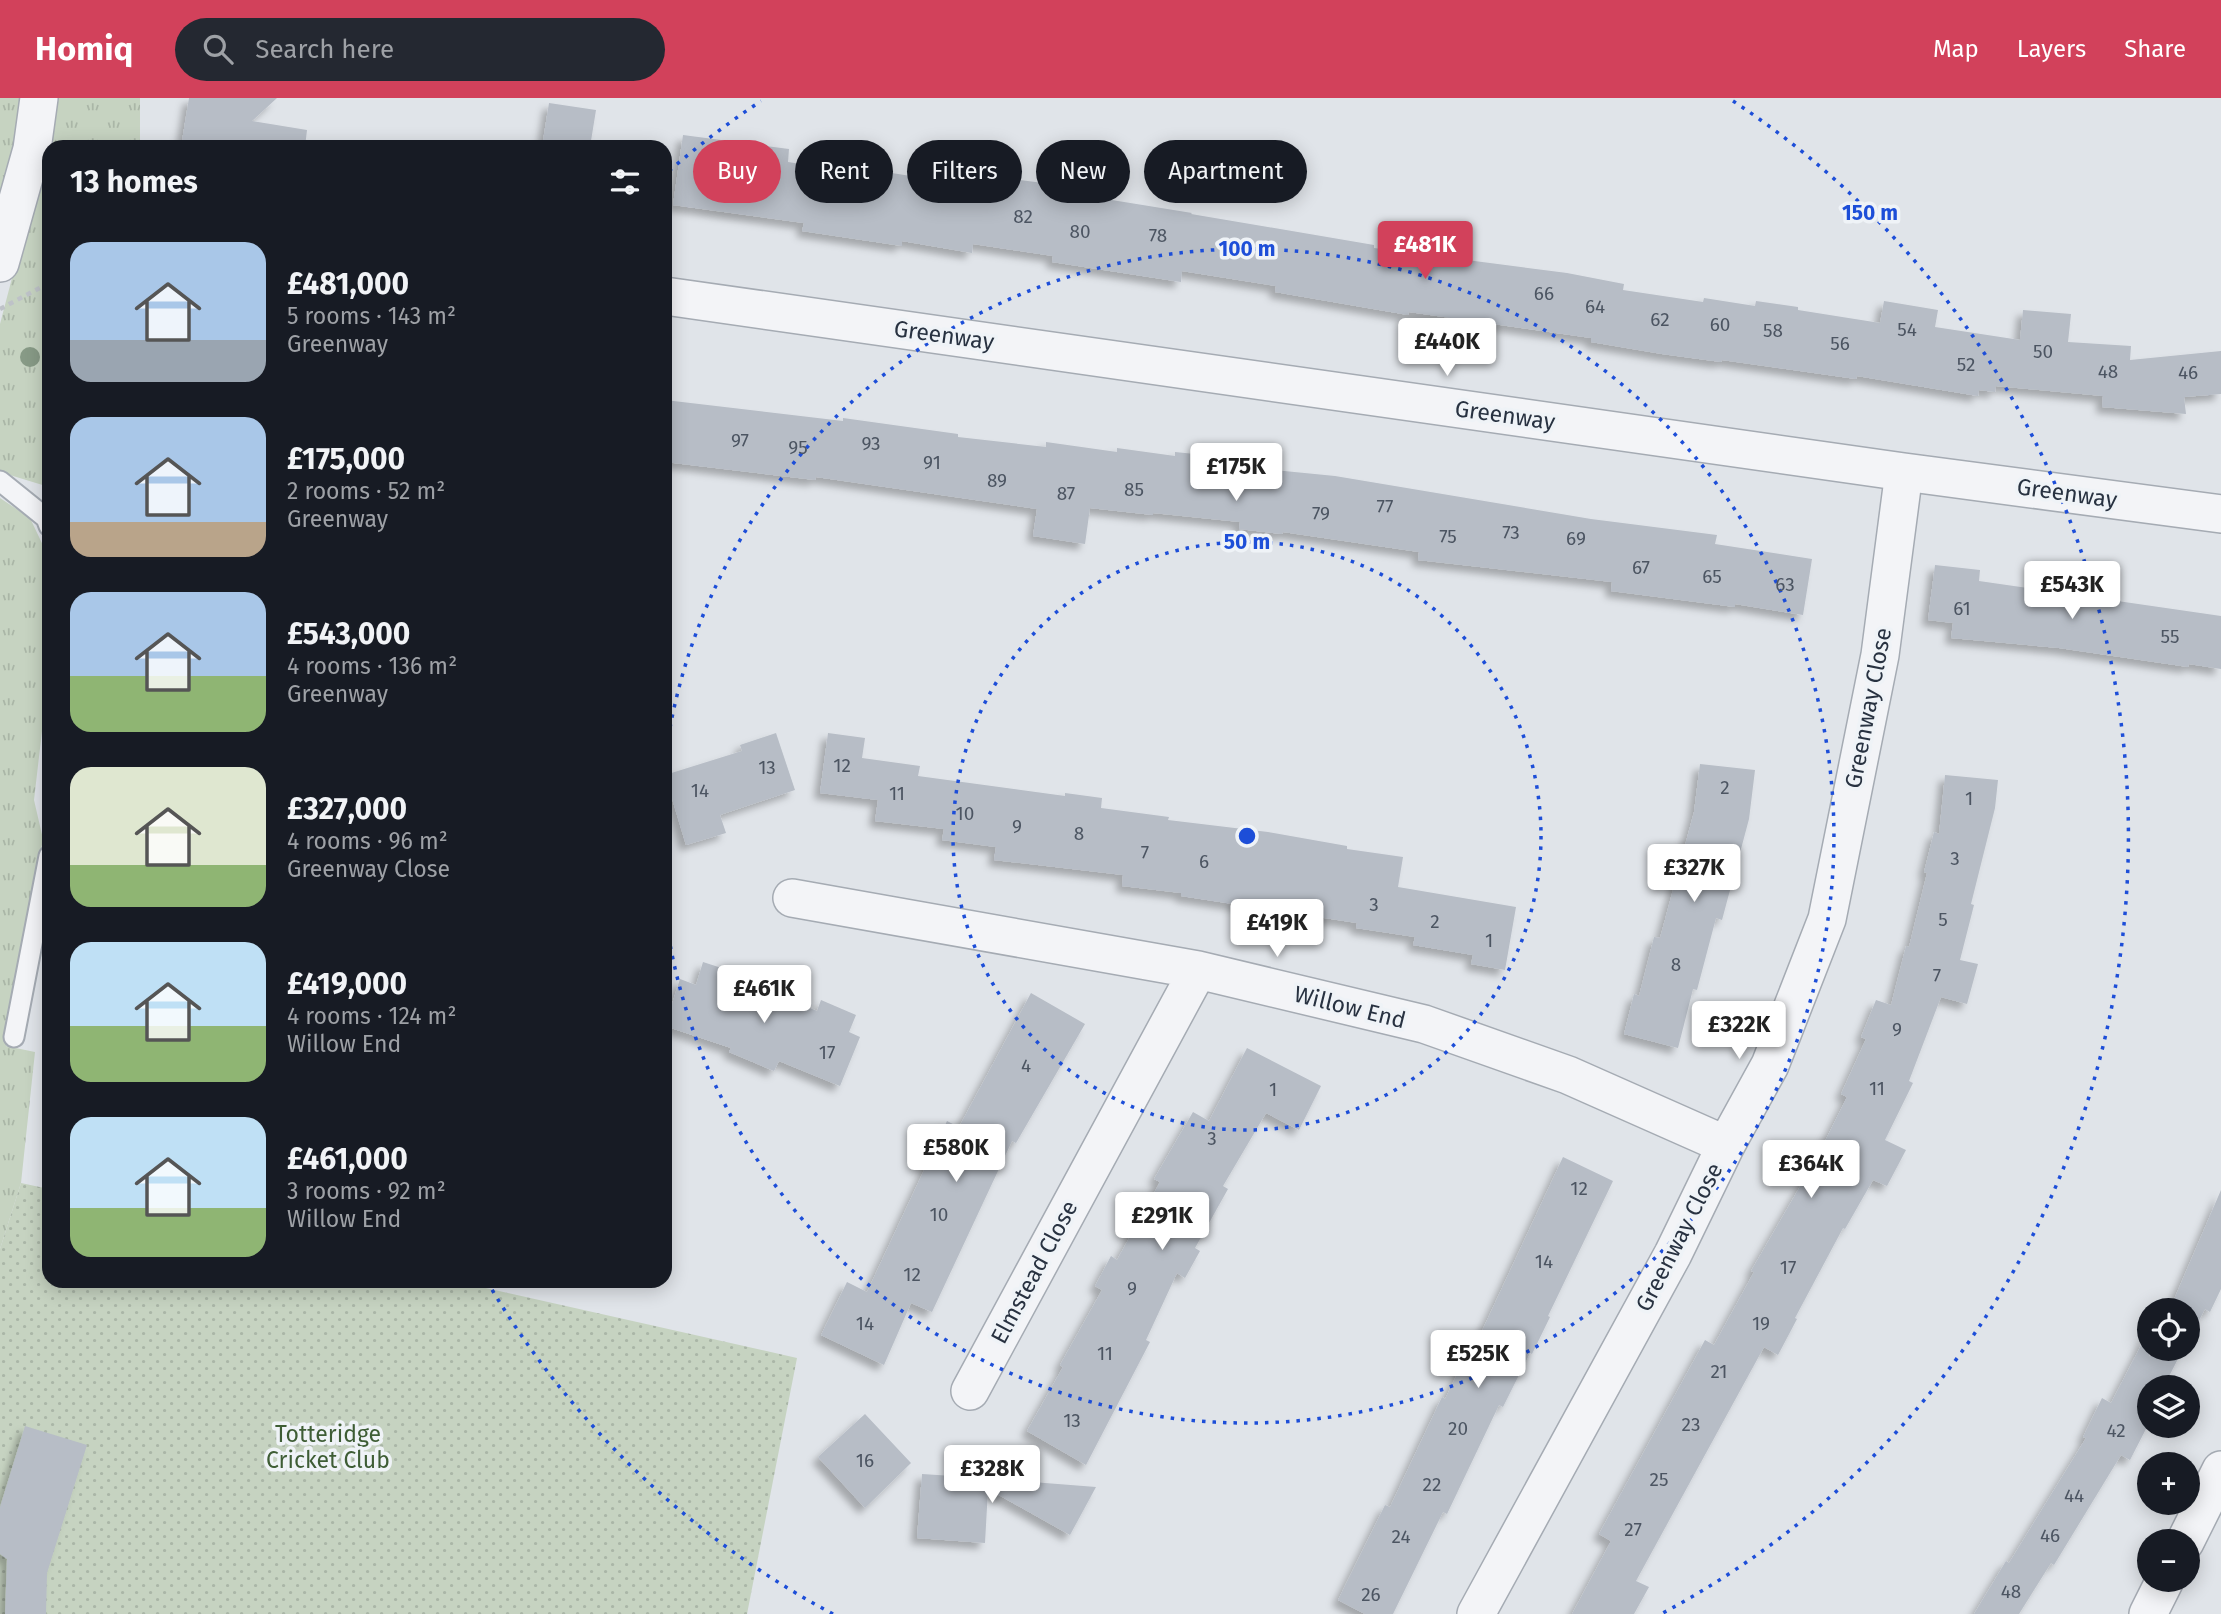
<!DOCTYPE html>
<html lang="en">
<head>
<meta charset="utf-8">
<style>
	:root { --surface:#171b24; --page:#242831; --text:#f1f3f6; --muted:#9ea1a6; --accent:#d2415b }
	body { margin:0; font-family:"Fira Sans",sans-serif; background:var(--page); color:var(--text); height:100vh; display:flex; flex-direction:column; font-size:26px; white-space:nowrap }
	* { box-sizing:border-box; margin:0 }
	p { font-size:23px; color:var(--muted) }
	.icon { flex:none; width:38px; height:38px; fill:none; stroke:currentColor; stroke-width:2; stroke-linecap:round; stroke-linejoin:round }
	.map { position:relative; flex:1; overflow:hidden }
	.drawer { position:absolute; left:42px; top:42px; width:630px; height:1148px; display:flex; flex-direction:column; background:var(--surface); border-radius:21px; box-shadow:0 4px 18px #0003 }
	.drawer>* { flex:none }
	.guide { position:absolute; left:693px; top:42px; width:665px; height:63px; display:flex; gap:14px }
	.tools { position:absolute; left:2137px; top:1200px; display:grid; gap:14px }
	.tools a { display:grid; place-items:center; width:63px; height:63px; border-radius:50%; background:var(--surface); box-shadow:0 4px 18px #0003; font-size:35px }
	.price { position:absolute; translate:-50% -60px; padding:0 16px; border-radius:7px; background:#fff; color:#222; font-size:23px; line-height:46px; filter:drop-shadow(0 2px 4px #0008) }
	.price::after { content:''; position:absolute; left:50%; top:42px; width:21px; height:16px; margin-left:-10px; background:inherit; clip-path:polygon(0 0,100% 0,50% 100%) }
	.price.active { background:var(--accent); color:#fff }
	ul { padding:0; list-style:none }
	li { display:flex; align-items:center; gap:21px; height:175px; padding:0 28px }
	li span { display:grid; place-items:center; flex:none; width:196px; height:140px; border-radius:21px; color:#555 }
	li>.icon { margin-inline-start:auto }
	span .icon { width:84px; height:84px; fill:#fffc; stroke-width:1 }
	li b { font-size:30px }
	h2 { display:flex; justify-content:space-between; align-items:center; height:84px; padding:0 28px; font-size:30px }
	.chip { padding:0 24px; border-radius:32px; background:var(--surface); box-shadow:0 4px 18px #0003; font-size:24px; line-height:63px }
	.chip.active { background:var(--accent); color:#fff }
	header { display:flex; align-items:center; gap:42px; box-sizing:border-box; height:98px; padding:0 35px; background:var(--accent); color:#fff }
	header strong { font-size:33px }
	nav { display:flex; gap:38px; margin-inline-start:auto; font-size:24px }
	.search { width:490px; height:63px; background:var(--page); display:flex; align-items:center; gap:18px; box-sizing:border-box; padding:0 24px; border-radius:38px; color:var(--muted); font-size:26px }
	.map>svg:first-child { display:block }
</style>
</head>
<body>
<header>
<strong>Homiq</strong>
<div class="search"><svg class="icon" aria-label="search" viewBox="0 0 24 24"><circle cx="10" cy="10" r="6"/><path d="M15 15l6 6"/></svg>Search here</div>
<nav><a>Map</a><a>Layers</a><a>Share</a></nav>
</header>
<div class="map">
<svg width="2221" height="1516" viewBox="0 0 2221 1516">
	<defs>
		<pattern id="grass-tufts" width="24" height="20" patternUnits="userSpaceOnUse" patternTransform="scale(1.75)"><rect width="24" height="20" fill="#c6d3c1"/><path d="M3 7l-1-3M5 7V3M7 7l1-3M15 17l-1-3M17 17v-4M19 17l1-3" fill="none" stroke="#aab6a7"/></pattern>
		<pattern id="park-dots" width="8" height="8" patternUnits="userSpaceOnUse" patternTransform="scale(1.75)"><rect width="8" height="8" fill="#c6d3c1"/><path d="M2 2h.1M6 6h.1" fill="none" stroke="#aab6a7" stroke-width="1.8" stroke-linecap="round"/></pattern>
		<filter id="shadow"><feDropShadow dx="-6" dy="6" stdDeviation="3.5" flood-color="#0004"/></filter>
	</defs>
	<rect width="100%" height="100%" fill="#e0e4e9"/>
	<!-- grass -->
	<path fill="url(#grass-tufts)" d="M0,0h25l-25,112z
		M59,0h81v49h-91v340l-49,-15v-148z
		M0,400l30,20 19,40v113l-15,129 9,39 -37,207 29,6 -14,131 -21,66z"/>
	<!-- park -->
	<path fill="url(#park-dots)" d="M21,1085l28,6v92h406l342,77 -50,256h-747v-365z"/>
	<!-- building -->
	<path fill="#b7bdc6" filter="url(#shadow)" d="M189,0h88l-25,23 55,9 -2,17h-124z
		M549,5l47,7 -6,37h-48z
		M683,37l106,14 -1,13 78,12 1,-5 56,9v-5l81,15 1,-10 46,6 -1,6 142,23 -1,1 183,31v3l193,25 57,11 -1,6 80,12 1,-4 51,8 1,-5 42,6v3l82,13 4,-22 54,9 -3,17 85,13 3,-30 48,4 -3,28 63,4 -1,14 91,-9v43l-37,3 2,17 -84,-7 1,-11 -107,-10 -1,6 -16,-2 -1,6 -121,-20 -1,3 -134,-19 -1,2 -59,-8 -71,-12v-4l-182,-26 -1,3 -133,-23 1,-6 -94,-15 -1,11 -129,-20 1,-6 -80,-12 -1,9 -70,-12v5l-100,-15 2,-8 -131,-18z
		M665,302l178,21v-3l115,16v3l88,10v-5l71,10v-4l58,8v-4l30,3 -1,8 131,13 256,43 126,16 -2,9 97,15 -9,56 -68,-11v3l-124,-16 1,-9 -194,-22 1,-8 -136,-20 -1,2 -43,-5 1,-7 -87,-9v2l-63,-7 -5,36 -52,-8 4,-27 -221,-32 -1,3 -150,-18z
		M1935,467l45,5 -1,11 242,35v53l-32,-5 -1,3 -129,-19 -108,-10 2,-15 -25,-3z
		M776,635l19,57 -75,25 6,18 -40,12 -21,-70 77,-24 -2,-6z
		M828,635l37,5 -3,20 58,8 -2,10 147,20v-3l37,5 -1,10 68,9 -1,3 100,12 79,14v3l56,8 -5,30 118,20 -11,63 -34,-6 2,-9 -60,-10 2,-8 -59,-9 1,-5 -176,-27v-3l-59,-7 1,-11 -129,-15 2,-13 -54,-7 2,-11 -69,-8 3,-21 -58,-7z
		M1700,666l55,6 -6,49 -27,101 -6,-2 -19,72 -4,-1 -15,59 -54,-14 10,-40 5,2 15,-59 6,1 34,-126z
		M1945,677l53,5 -3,28 -24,96 3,1 -14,55 18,4 -11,40 -26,-7 -32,84 4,2 -28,57 21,10 -19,36 -14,-6 -28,49 -2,-1 -48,90 2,1 -19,36 -14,-8 -128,234 13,6 -15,27h-62l39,-73 -12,-7 106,-194 9,5 40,-73 -3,-1 65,-112 31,-62 -6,-3 25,-55 -5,-2 15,-37 15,5 15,-59 3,1 18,-74 -3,-1 10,-40 5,2z
		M703,864l40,13 -2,5 76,31 4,-11 35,15 -7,17 11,5 -20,49 -61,-25 -5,10 -45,-19 2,-4 -66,-22 15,-47 16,6z
		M1031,895l54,31 -69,119 -4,-2 -80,171 -21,-9 -27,62 -63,-30 26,-53 20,10 80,-171 12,6z
		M1247,950l74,38 -22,44 -33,-17 -43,73 5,3 -33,59 5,3 -15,27 -8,-5 -31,67 4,2 -64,123 -59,-34 36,-64 -3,-2 42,-75 -7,-4 16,-30 6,4 43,-78 -6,-3 39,-67 16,9z
		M1563,1059l50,24 -65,135 2,1 -18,37 -2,-1 -27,54 -4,-2 -52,109 -4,-2 -50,102h-28l-27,-14 47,-95 5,2 52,-110 3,2 26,-53 3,2z
		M2221,1092v99l-11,23 -5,-3 -17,32v-30h-19z
		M2149,1232v27l4,-8h30l-20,39h-14v35l-19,37 -9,-5 -67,110 -3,-2 -32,51h-45l32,-53 3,2 77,-125 -3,-1 19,-39 9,5z
		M865,1316l46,49 -46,45 -47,-51z
		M25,1328l62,19 -40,128 -1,41h-41l2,-55 -7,-5v-47z
		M922,1376l46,3 128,10 -26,48 -82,-46 -3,54 -68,-5z"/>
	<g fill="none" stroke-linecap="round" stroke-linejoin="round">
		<defs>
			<path id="service" d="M0,383l46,37 3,8
				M14,939l35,-181"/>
			<path id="minor" d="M0,165l32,-114 7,-51
				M665,198l1239,176 317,42
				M792,800l406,72 226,54 144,51 158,70
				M970,1293l228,-421
				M2185,1444l36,-72
				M1476,1516l197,-360 53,-109 44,-80 57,-146 53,-264 24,-183
				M2148,1516l17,-34"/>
		</defs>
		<!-- service casing -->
		<use href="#service" stroke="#a5abb3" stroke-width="23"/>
		<!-- minor casing -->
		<use href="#minor" stroke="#a5abb3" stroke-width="40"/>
		<!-- path -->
		<path stroke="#bec2c8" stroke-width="4.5" stroke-dasharray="5 5" stroke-linecap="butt" d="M0,211l49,-26"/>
		<!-- service -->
		<use href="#service" stroke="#f3f4f7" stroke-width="19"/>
		<!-- minor -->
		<use href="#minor" stroke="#f3f4f7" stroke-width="37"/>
	</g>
	<!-- trees -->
	<circle fill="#879a86" cx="30" cy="259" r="10"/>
	<!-- distance rings -->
	<g fill="none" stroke="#1d4ed8" stroke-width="3.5" stroke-dasharray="3.5 7">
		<circle cx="1247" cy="738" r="294"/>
		<path d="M665 661A587 587 0 1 1 665 815"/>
		<path d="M833 1516A881 881 0 0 1 488 1185M669 73A881 881 0 0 1 761 3M1733 3A881 881 0 0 1 1661 1516"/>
	</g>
	<g text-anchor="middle" stroke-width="7" stroke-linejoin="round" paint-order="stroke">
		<!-- number labels -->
		<g font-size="19" fill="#4c5562">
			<text x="1023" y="125">82</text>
			<text x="1080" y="140">80</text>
			<text x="1158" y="144">78</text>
			<text x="1544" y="202">66</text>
			<text x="1595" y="215">64</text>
			<text x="1660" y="228">62</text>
			<text x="1720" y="233">60</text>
			<text x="1907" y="238">54</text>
			<text x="1773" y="239">58</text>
			<text x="1840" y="252">56</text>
			<text x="2043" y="260">50</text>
			<text x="1966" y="273">52</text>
			<text x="2108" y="280">48</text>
			<text x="2188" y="281">46</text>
			<text x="740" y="349">97</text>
			<text x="871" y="352">93</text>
			<text x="798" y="356">95</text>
			<text x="932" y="371">91</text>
			<text x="997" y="389">89</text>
			<text x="1134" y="398">85</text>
			<text x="1066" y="402">87</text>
			<text x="1385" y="415">77</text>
			<text x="1321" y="422">79</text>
			<text x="1511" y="441">73</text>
			<text x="1448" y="445">75</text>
			<text x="1576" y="447">69</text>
			<text x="1641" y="476">67</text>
			<text x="1712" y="485">65</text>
			<text x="1785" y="493">63</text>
			<text x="1962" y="517">61</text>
			<text x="2170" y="545">55</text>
			<text x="842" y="674">12</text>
			<text x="767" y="676">13</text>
			<text x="1725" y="696">2</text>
			<text x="700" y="699">14</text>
			<text x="897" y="702">11</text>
			<text x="1969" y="707">1</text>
			<text x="965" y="722">10</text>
			<text x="1017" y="735">9</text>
			<text x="1079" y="742">8</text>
			<text x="1145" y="761">7</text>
			<text x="1955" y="767">3</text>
			<text x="1204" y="770">6</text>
			<text x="1374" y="813">3</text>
			<text x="1943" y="828">5</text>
			<text x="1435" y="830">2</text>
			<text x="1489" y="849">1</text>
			<text x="1676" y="873">8</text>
			<text x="1937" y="884">7</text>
			<text x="1897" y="938">9</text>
			<text x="827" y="961">17</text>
			<text x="1026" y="974">4</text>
			<text x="1877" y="997">11</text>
			<text x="1273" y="998">1</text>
			<text x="1212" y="1047">3</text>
			<text x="1579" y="1097">12</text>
			<text x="939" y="1123">10</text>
			<text x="1544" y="1170">14</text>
			<text x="1788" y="1176">17</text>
			<text x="912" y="1183">12</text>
			<text x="1132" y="1197">9</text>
			<text x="865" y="1232">14</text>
			<text x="1761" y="1232">19</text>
			<text x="1105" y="1262">11</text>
			<text x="1719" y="1280">21</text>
			<text x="1072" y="1329">13</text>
			<text x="1691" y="1333">23</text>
			<text x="1458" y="1337">20</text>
			<text x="2116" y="1339">42</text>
			<text x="865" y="1369">16</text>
			<text x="1659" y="1388">25</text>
			<text x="1432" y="1393">22</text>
			<text x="2074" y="1404">44</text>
			<text x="1633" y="1438">27</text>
			<text x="2050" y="1444">46</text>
			<text x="1401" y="1445">24</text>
			<text x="2011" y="1500">48</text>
			<text x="1371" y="1503">26</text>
		</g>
		<!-- street labels -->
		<g font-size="23" fill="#283241" stroke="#eff3f7">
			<text transform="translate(944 237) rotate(8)" y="8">Greenway</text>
			<text transform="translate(1505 317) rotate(8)" y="8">Greenway</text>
			<text transform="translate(2067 395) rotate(8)" y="8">Greenway</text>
			<text transform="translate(1868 610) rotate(-79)" y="8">Greenway Close</text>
			<text transform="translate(1350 909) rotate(14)" y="8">Willow End</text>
			<text transform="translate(1679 1139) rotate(-63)" y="8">Greenway Close</text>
			<text transform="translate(1034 1174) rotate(-62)" y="8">Elmstead Close</text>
		</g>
		<!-- park labels -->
		<g font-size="23" fill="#3e5d35" stroke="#eff3f7">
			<text x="328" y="1344">Totteridge<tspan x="328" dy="26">Cricket Club</tspan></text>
		</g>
	</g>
	<circle cx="1247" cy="738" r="10" fill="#1d4ed8" stroke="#eff3f7" stroke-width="3.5"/>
	<g font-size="21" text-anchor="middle" font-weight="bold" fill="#1d4ed8" stroke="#eff3f7" stroke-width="7" stroke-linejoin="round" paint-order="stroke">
		<text x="1870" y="122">150 m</text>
		<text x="1247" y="158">100 m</text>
		<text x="1247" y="451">50 m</text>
	</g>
</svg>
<div class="tools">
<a><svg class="icon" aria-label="locate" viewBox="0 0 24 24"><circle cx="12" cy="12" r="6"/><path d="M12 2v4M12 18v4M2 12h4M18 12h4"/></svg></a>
<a><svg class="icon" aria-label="layers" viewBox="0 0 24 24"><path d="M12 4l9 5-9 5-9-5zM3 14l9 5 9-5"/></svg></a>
<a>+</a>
<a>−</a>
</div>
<b class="price active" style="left:1425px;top:183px">£481K</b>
<b class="price" style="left:1447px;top:280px">£440K</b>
<b class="price" style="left:1236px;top:405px">£175K</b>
<b class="price" style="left:2072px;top:523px">£543K</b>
<b class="price" style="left:1694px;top:806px">£327K</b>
<b class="price" style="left:1277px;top:861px">£419K</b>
<b class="price" style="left:764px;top:927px">£461K</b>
<b class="price" style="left:1739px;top:963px">£322K</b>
<b class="price" style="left:956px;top:1086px">£580K</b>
<b class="price" style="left:1811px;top:1102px">£364K</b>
<b class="price" style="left:1162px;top:1154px">£291K</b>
<b class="price" style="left:1478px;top:1292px">£525K</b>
<b class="price" style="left:992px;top:1407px">£328K</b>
<div class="guide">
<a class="chip active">Buy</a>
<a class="chip">Rent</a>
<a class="chip">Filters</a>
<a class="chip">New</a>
<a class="chip">Apartment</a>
</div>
<section class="drawer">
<h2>13 homes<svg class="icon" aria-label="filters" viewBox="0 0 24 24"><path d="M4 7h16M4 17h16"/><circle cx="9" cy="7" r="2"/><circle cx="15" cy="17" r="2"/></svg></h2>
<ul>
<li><span style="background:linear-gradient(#a9c7e8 70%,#9aa5b1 0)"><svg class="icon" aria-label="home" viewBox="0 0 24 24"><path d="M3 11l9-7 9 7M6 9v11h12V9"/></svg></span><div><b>£481,000</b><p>5 rooms · 143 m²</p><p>Greenway</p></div></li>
<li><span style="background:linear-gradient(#a9c7e8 75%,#b9a48a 0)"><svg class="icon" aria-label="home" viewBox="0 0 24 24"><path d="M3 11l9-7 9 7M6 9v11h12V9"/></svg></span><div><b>£175,000</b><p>2 rooms · 52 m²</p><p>Greenway</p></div></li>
<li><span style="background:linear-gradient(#a9c7e8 60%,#8fb573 0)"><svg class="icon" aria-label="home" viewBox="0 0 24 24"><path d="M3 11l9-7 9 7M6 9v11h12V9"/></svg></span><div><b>£543,000</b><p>4 rooms · 136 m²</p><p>Greenway</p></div></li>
<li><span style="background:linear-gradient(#dfe7d0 70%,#8fb573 0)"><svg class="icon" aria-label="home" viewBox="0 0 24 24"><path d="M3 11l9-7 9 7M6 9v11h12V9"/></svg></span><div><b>£327,000</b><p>4 rooms · 96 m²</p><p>Greenway Close</p></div></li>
<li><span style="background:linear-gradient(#bfe0f5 60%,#8fb573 0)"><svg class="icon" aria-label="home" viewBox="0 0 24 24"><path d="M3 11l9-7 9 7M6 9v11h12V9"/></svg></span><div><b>£419,000</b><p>4 rooms · 124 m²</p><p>Willow End</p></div></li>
<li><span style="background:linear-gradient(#bfe0f5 65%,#8fb573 0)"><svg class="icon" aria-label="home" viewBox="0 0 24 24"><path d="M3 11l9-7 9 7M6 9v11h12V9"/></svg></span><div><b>£461,000</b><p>3 rooms · 92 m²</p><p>Willow End</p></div></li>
</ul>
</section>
</div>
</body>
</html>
